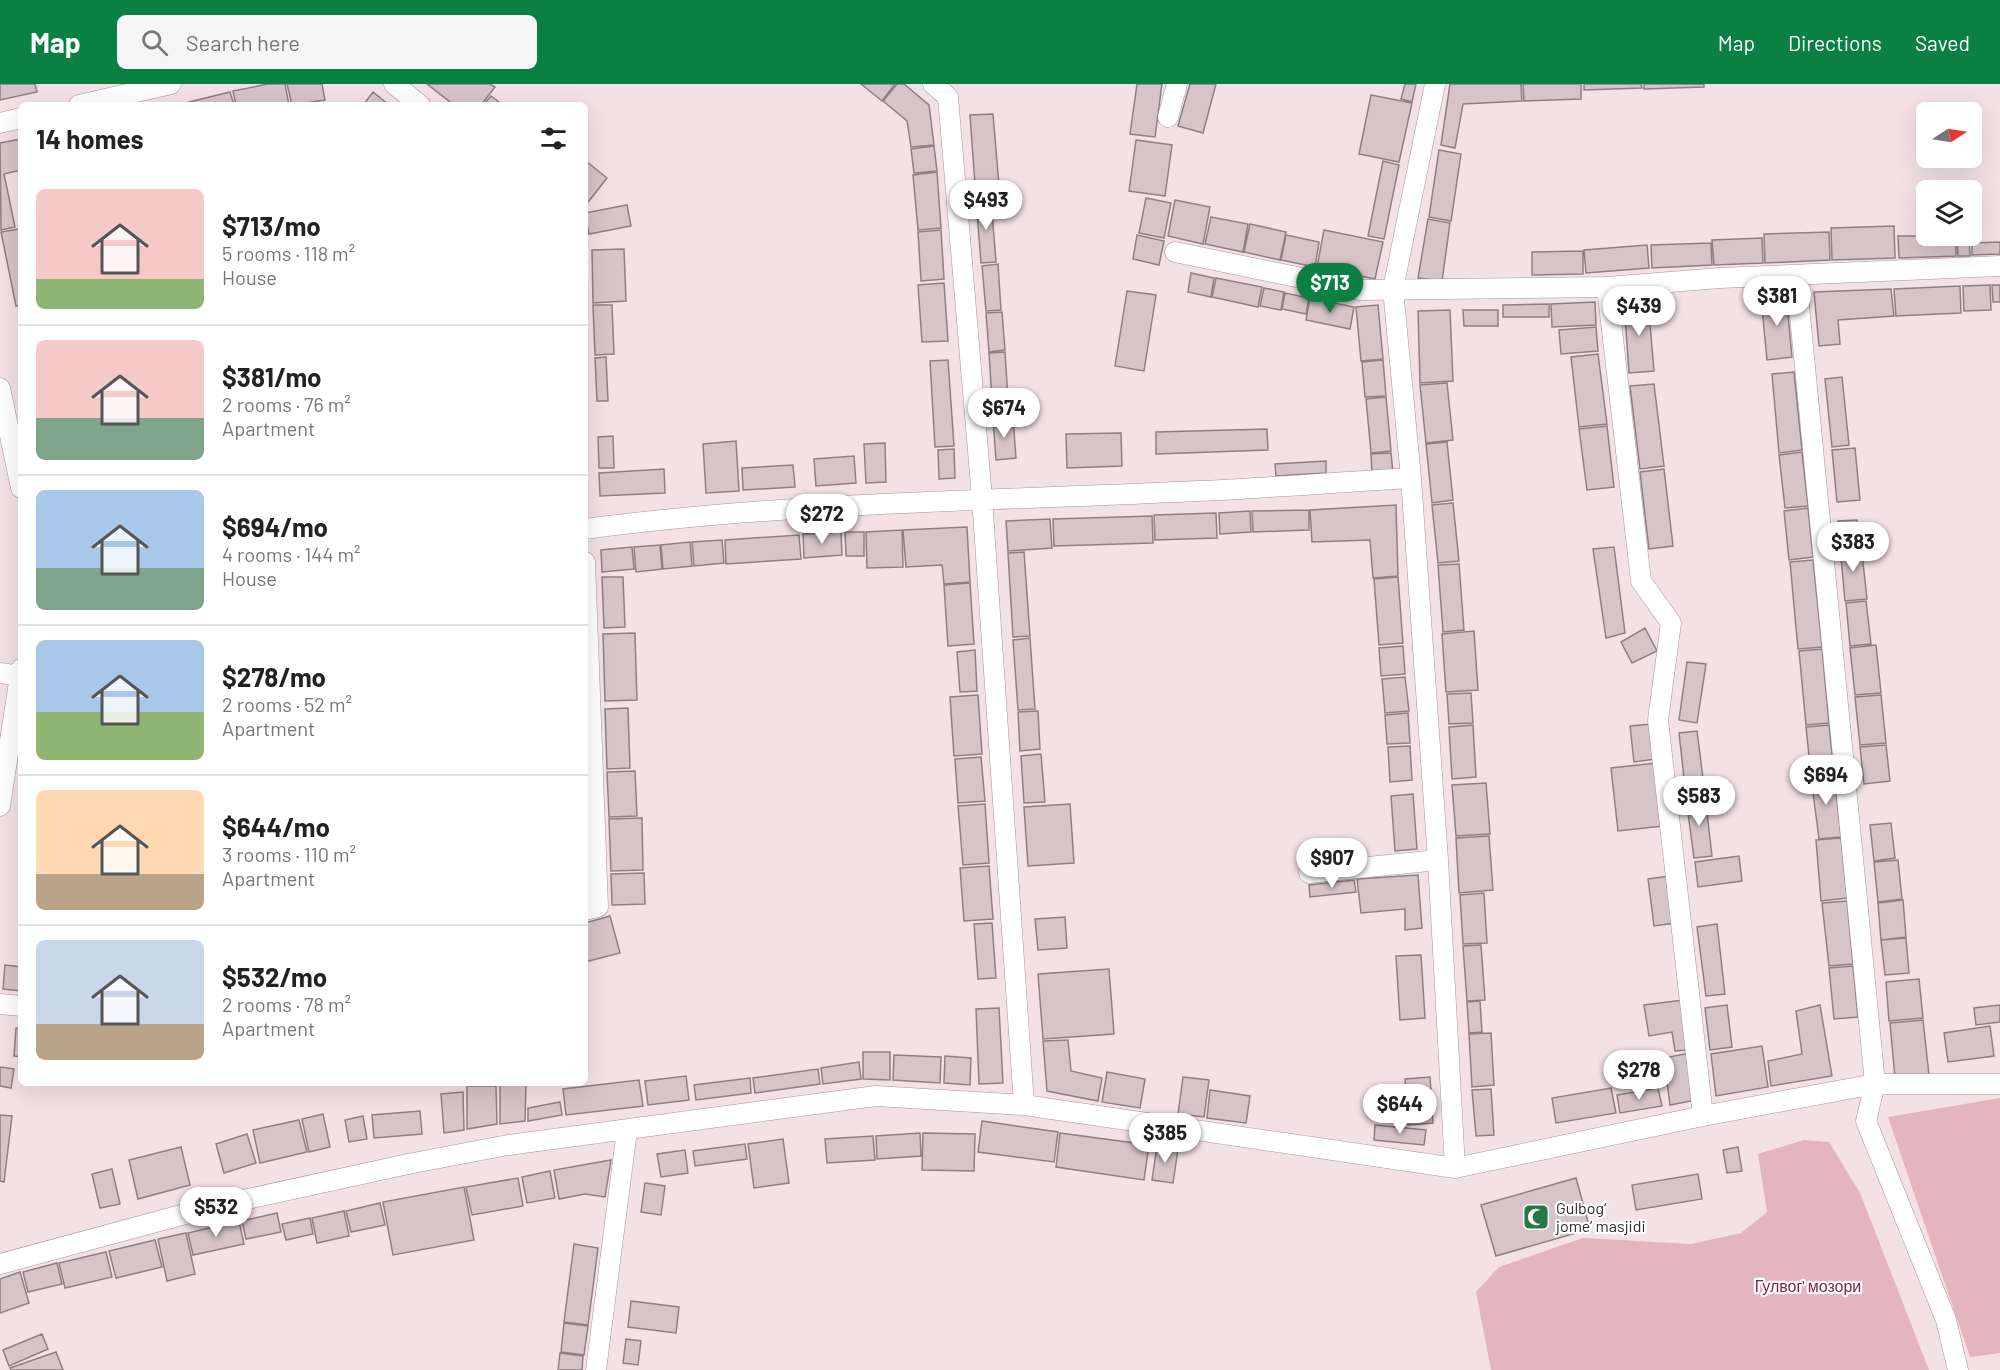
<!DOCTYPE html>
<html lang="en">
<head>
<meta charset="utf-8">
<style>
	:root { --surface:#fff; --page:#f6f6f6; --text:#222; --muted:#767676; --line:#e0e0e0; --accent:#0b8043 }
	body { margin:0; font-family:Barlow,sans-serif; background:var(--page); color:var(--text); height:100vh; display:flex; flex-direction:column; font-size:22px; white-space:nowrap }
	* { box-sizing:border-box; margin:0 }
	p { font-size:20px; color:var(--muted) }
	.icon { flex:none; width:33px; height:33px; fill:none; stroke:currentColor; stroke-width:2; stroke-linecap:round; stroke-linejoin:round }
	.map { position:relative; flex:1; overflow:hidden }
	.panel { position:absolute; left:18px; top:18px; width:570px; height:984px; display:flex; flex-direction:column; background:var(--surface); border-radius:9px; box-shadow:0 6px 24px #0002 }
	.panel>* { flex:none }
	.needle { width:39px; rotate:78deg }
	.buttons { position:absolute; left:1916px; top:18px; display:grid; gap:12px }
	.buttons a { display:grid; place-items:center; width:66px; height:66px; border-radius:9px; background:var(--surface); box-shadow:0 6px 24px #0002; font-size:30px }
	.price { position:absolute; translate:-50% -51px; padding:0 14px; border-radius:21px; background:#fff; color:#222; font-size:20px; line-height:39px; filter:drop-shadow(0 2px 3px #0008) }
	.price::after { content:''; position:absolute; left:50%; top:36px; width:18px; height:14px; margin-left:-9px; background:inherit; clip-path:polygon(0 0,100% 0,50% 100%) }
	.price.current { background:var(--accent); color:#fff }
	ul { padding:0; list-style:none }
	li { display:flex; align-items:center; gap:18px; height:150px; padding:0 18px }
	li+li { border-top:2px solid var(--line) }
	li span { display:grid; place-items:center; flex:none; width:168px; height:120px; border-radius:9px; color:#555 }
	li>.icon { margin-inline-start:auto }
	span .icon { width:72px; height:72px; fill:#fffc; stroke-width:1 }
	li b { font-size:26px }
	h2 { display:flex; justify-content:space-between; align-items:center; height:72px; padding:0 18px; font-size:26px }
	header { display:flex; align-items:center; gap:36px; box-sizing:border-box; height:84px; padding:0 30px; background:var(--accent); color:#fff }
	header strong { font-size:28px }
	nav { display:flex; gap:33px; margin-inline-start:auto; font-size:21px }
	.search { width:420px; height:54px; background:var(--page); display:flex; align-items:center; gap:15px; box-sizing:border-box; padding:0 21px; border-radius:9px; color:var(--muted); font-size:22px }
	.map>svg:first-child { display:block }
</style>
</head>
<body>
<header>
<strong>Map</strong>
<div class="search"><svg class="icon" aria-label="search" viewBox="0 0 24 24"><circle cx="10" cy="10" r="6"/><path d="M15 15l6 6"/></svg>Search here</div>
<nav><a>Map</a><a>Directions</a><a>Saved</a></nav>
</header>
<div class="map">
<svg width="2000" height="1286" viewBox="0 0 2000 1286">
	<rect width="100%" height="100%" fill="#f3e1e5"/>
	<!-- green -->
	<path fill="#e4b4bf" d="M2000,1014v255l-30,4 -82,-240z
		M1804,1056l25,2 31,51 69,177h-438l-15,-78 23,-25 84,-29 108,6 50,-11 26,-21 -9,-58z"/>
	<!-- building -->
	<path fill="#d6c4c8" stroke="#8f7f83" stroke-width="1.5" d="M0,0h35l2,8 -37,8z
		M268,0h17l4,21h-53l-3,-14z
		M287,0h35l3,16 -33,5z
		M427,0h63l5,3 -14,18h-27z
		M861,0h34l-13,17z
		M897,0h7l25,21 5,40 -23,2 -4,-26 -24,-20z
		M1137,0h25l-7,53 -25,-3z
		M1190,0h26l-13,49 -25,-7z
		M1405,0h11l-4,18 -11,-3z
		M1450,0h71l1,17 -59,3 -8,44 -14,-3z
		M1523,0h58v15l-57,2z
		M1584,0h57l1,4 -58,2z
		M1644,0h60v3l-60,2z
		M230,8l4,13h-57z
		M373,8l16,13h-26z
		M1371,11l41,8 -13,59 -40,-8z
		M491,12l12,9h-20z
		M993,30l7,83 -24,2 -6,-84z
		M21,55v31l-17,4 11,53 -14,3 -1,-87z
		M1136,56l36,5 -7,51 -36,-5z
		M934,62l3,25 -23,2 -3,-24z
		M1439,66l22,4 -10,67 -22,-4z
		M1383,77l16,4 -15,74 -16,-3z
		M587,78l20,16 -22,28v-41z
		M937,88l4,56 -23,2 -5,-55z
		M1146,114l25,5 -7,35 -25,-5z
		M991,115l5,63 -15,1 -5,-63z
		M1175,116l35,7 -7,37 -35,-8z
		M627,121l4,21 -42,8 -4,-21z
		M1211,133l37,7 -5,28 -38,-8z
		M1428,135l22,4 -8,58 -24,-3z
		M1250,140l36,8 -6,28 -36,-8z
		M1894,142l1,32 -63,2 -1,-32z
		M19,145l2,76 -5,1 -15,-74z
		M941,146l3,49 -23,2 -3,-49z
		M1324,146l59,12 -8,37 -58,-12z
		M1829,148l1,28 -65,3 -1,-29z
		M1137,151l27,6 -5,24 -26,-6z
		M1286,151l33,7 -4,25 -34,-7z
		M1898,152h58v20l-57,2z
		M1957,152h12l1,20h-12z
		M1762,154l1,25 -49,2 -2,-25z
		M2000,158v12l-28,1v-12z
		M1711,159l1,22 -60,3 -1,-23z
		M1647,161l2,23 -63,5 -2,-23z
		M624,165l2,52 -33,2 -1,-53z
		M1583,167v23l-51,1v-23z
		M998,180l3,46 -15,1 -4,-45z
		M1191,189l23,5 -3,19 -23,-5z
		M1216,194l46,9 -4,20 -46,-10z
		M944,199l4,58 -26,1 -4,-57z
		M1990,201l1,25 -27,1 -1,-25z
		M1992,201h8v17h-7z
		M1960,202l1,27 -65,3 -2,-27z
		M1264,204l20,4 -3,18 -21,-4z
		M1891,205l3,27 -56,4 2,24 -21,2 -5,-54z
		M1127,207l29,4 -12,76 -29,-5z
		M1285,209l24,5 -3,16 -24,-5z
		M1786,210l6,63 -25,3 -6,-63z
		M1310,214l44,9 -4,22 -44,-9z
		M1648,216l6,71 -25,2 -5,-72z
		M1595,218l1,23 -44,2 -1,-23z
		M1549,220v13h-46v-12z
		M593,221h19l2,49 -19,1z
		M1378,221l5,54 -22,2 -5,-54z
		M1450,226l3,71 -33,2 -2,-72z
		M1463,226h35v16h-34z
		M1002,228l3,38 -16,2 -3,-39z
		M1596,243l2,24 -37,3 -2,-24z
		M1005,268l4,64 -16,1 -4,-64z
		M1598,270l9,70 -28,3 -8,-70z
		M606,273l2,44h-11l-2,-43z
		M948,276l6,86 -19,1 -5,-86z
		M1383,276l3,36 -21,1 -3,-35z
		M1794,288l8,78 -23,3 -7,-79z
		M1842,293l7,68 -17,2 -7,-68z
		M1447,299l6,57 -27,3 -6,-58z
		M1654,300l10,82 -24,3 -10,-83z
		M1386,313l5,54 -20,2 -5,-54z
		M1013,334l3,40 -20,2 -3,-41z
		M1607,342l7,61 -27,3 -8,-61z
		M1267,345l1,21 -112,4v-22z
		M1121,349l1,33 -55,2 -1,-34z
		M613,352l1,32h-15l-1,-31z
		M736,357l3,50 -33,2 -3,-49z
		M1447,358l6,58 -21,3 -6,-59z
		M885,359l1,39 -20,1 -2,-39z
		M1855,364l5,52 -23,2 -5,-52z
		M954,365l1,29 -16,1 -1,-29z
		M1802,368l6,54 -23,2 -6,-53z
		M1391,369l2,20 -21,1 -1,-20z
		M854,372l2,27 -40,3 -2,-27z
		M1326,377v12l-50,3 -1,-12z
		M793,381l2,22 -52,3 -1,-22z
		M664,385l1,24 -65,3 -1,-23z
		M1664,385l9,77 -24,3 -9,-77z
		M1453,419l6,58 -21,2 -6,-58z
		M1396,421l2,71 -25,2 -3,-38 -58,2 -2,-32z
		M1808,424l5,49 -24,3 -5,-49z
		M1309,426v20l-56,2 -1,-21z
		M1250,427l1,21 -31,2 -1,-21z
		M1216,429l1,25 -62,2 -1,-25z
		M1152,432l1,27 -99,3 -1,-27z
		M1050,435l2,29 -44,3 -2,-30z
		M1857,436l2,20 -19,2 -2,-21z
		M967,443l3,55 -26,2 -2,-19 -36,2 -3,-37z
		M902,446l1,37 -36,1 -1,-36z
		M841,448l1,23 -38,3 -1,-24z
		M845,448h19v24h-18z
		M799,451l2,24 -75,5 -1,-24z
		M722,456l2,23 -30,3 -2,-24z
		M690,458l2,24 -29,3 -2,-24z
		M1861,460l6,55 -22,2 -5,-55z
		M660,461l2,24 -26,3 -2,-25z
		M632,463l2,22 -32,3 -1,-22z
		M1614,463l11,86 -19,5 -13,-89z
		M1024,468l6,84 -17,1 -5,-84z
		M1813,476l9,87 -24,2 -8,-87z
		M1459,480l5,66 -21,2 -5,-67z
		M602,493h21l2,50 -21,1z
		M1398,493l5,66 -24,2 -5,-66z
		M970,499l4,61 -26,2 -4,-61z
		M1866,517l5,43 -21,2 -4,-43z
		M1645,544l12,23 -25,12 -11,-21z
		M1474,547l4,59 -32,2 -4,-58z
		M635,549l2,67 -32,1 -2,-67z
		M1030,554l5,71 -17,1 -5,-70z
		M1876,561l5,48 -26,2 -5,-47z
		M1403,562l2,28 -24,2 -2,-28z
		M1822,565l7,74 -23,2 -7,-74z
		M975,566l2,41 -17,1 -3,-40z
		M1687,578l19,2 -9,59 -18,-3z
		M1405,593l4,34 -24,2 -3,-34z
		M1471,609l2,30 -24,1 -2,-30z
		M978,611l4,59 -28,2 -4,-59z
		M1881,611l5,48 -26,2 -5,-48z
		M628,624l2,60 -23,1 -2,-60z
		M1038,627l2,38 -20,2 -2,-39z
		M1408,629l2,30 -23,1 -2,-29z
		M1651,640l4,35 -21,3 -4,-36z
		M1473,641l3,52 -24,2 -3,-52z
		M1829,641l5,47 -23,3 -5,-48z
		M1697,647l8,63 -19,2 -7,-63z
		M1886,661l4,36 -26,3 -4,-37z
		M1410,662l2,34 -22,2 -2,-35z
		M1041,670l4,48 -21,1 -3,-47z
		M981,673l4,44 -27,2 -3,-44z
		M1656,679l7,63 -45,5 -7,-63z
		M635,687l2,45 -28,1 -2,-45z
		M1834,690l7,63 -22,2 -8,-62z
		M1486,699l4,51 -34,2 -4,-51z
		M1413,710l4,55 -22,2 -4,-55z
		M1705,712l7,60 -18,2 -8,-60z
		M985,720l4,59 -26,2 -5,-59z
		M1070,720l4,59 -46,3 -4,-59z
		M642,734l1,52 -32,1 -2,-52z
		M1891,739l4,35 -21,3 -4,-36z
		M1489,752l4,54 -34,3 -3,-55z
		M1841,754l6,60 -26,3 -5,-61z
		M1739,772l3,25 -44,6 -3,-25z
		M1898,776l4,39 -24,3 -4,-40z
		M989,782l4,53 -29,2 -4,-53z
		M644,789l1,31 -33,1 -1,-31z
		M1418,791l4,53 -17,2v-21l-44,4 -4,-34z
		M1669,792l6,47 -21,3 -6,-47z
		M1354,796l2,12 -46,5 -1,-12z
		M1484,809l3,50 -24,1 -3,-49z
		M1903,816l3,37 -25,3 -3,-37z
		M1847,817l6,63 -24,2 -7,-63z
		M610,832l10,37 -35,9v-39z
		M1065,833l2,31 -29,2 -3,-31z
		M992,839l4,55 -18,1 -4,-55z
		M1717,840l8,70 -19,2 -9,-69z
		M1906,854l3,35 -24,2 -4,-35z
		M1481,861l4,55 -18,1 -4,-55z
		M1421,871l4,63 -25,2 -4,-64z
		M5,881l16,2v24l-18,-2z
		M1853,882l5,51 -24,2 -5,-51z
		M1109,885l5,65 -71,5 -5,-65z
		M1919,895l4,39 -34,3 -3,-39z
		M1683,916l6,50 -14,1 -3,-19 -23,4 -5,-31z
		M1480,917l2,31 -13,1 -2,-31z
		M1727,921l5,42 -22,3 -5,-42z
		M1820,921l12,71 -61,10 -3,-25 34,-7 -6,-43z
		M2000,921v17l-24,3 -2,-17z
		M999,924l4,75 -24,1 -3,-75z
		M1923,936l6,55 -34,3 -5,-55z
		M1990,942l4,30 -46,6 -4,-29z
		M16,944h5v29l-7,-1z
		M1491,949l3,52 -22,2 -3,-53z
		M1068,956l3,31 31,7 -4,23 -51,-10 -4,-50z
		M1762,962l6,41 -52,9 -5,-42z
		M863,968h27v28l-27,-1z
		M1690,969l6,47 -26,5 -6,-47z
		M894,971l47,2 -1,26 -47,-3z
		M945,972l26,2 -1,27 -26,-2z
		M859,978l2,17 -38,5 -2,-16z
		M0,983l14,2 -3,19 -11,-2z
		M818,985l2,15 -65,9 -2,-15z
		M1107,988l38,7 -5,29 -38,-6z
		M686,992l3,24 -41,5 -3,-24z
		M1183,993l26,3 -5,37 -26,-3z
		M1430,993l3,46 -25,2 -3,-46z
		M750,994l1,15 -55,7 -2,-15z
		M639,996l4,26 -77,9 -3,-26z
		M500,1000l26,1 -1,36 -25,3z
		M467,1002h29l1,38 -30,5z
		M1611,1004l5,25 -60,10 -4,-25z
		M1658,1004l4,18 -42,7 -3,-18z
		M1491,1005l3,46 -18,1 -4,-46z
		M1210,1006l40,6 -4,27 -39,-5z
		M463,1008l1,38 -20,3 -3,-39z
		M560,1018l2,13 -34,6v-13z
		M420,1027l2,23 -48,4 -2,-23z
		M323,1030l7,33 -21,5 -7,-33z
		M0,1031l12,1 -8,66 -4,-1z
		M363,1032l4,23 -18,3 -4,-22z
		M299,1036l8,32 -47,11 -7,-33z
		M982,1037l76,11 -4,30 -76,-10z
		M1375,1041l51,5 -2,15 -50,-5z
		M920,1049l1,23 -44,3 -1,-23z
		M923,1049l52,1 -1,37 -52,-1z
		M1060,1049l89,12 -5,35 -88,-13z
		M247,1050l9,29 -32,10 -8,-29z
		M873,1052l2,24 -48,3 -2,-24z
		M783,1055l6,44 -35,5 -6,-44z
		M745,1060l2,15 -52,7 -2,-15z
		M1157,1062l21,3 -5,34 -21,-3z
		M181,1063l9,38 -52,14 -9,-39z
		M1738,1063l4,24 -15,2 -4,-23z
		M685,1066l3,23 -27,4 -4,-23z
		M611,1076l-6,37 -20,-3 -26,5 -5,-29z
		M112,1085l8,35 -20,4 -8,-34z
		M550,1087l5,27 -28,5 -5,-26z
		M1698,1090l4,25 -66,11 -4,-25z
		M518,1094l5,28 -51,9 -6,-28z
		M1576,1094l14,51 -94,27 -15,-51z
		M645,1099l20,3 -4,29 -20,-3z
		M464,1103l10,53 -81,15 -10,-53z
		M380,1119l5,22 -34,7 -5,-21z
		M344,1127l5,25 -32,7 -5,-25z
		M277,1129l4,19 -35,7 -4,-18z
		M310,1134l3,16 -27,6 -4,-16z
		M239,1137l5,23 -51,11 -5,-22z
		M186,1149l9,41 -28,7 -9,-42z
		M155,1156l7,27 -46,11 -7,-27z
		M574,1160l24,4 -10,77 -24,-3z
		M106,1168l6,25 -47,11 -6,-25z
		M57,1179l5,21 -34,8 -5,-20z
		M20,1188l9,31 -29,10v-34z
		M631,1217l48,6 -3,26 -48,-6z
		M564,1239l24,3 -4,29 -23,-3z
		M42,1250l6,15 -39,17 -6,-16z
		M626,1255l15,2 -3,24 -15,-2z
		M56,1268l7,18h-52l-1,-2z
		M560,1269l23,3 -1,14h-24z"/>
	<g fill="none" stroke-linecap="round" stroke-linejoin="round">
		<defs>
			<path id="minor" d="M394,0l26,21
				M933,0l15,13 34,401 42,607
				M1435,0l-42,205 18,189 27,382 17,308
				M79,21l92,-21
				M1168,33l9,-33
				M0,39l21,-5
				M1175,168l185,38 247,-3 113,-9 280,-12
				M1796,191l79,809 -9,37 80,199 12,50
				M1607,203l34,294 30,42 -13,97 45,396
				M0,304l21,100
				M585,445c203,-27 408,-28 613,-38 71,-3 142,-9 213,-13
				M585,478l13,345 -13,3
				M0,589l20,3
				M0,722l21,-137
				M1309,789l129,-13
				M0,920l21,2
				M0,1180l211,-57 197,-43 100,-19 368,-49 148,9 431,63 248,-52 172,-32h125
				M596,1286l31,-240"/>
		</defs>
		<!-- minor casing -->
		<use href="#minor" stroke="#a69599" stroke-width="21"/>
		<!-- minor -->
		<use href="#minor" stroke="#fff" stroke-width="20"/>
	</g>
	<!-- icons -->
	<defs>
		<symbol id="mosque-square" viewBox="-11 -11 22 22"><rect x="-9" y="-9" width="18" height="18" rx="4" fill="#277646" stroke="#fff"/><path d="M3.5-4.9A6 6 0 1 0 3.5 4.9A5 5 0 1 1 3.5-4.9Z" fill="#fff"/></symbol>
	</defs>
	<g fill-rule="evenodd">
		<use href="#mosque-square" x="1521" y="1118" width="30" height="30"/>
	</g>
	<g text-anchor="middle" stroke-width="4.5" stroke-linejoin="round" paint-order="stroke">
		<!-- poi labels -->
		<g font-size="16" fill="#302a2b" stroke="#fff" text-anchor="start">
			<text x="1556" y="1130">Gulbog‘<tspan x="1556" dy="18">jome’ masjidi</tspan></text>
		</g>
		<!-- park labels -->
		<g font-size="16" fill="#7d2443" stroke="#fff">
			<text x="1808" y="1208">Гулвог' мозори</text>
		</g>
	</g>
</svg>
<div class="buttons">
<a><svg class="needle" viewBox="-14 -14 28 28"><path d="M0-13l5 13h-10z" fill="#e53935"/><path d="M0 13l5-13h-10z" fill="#767676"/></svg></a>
<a><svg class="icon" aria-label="layers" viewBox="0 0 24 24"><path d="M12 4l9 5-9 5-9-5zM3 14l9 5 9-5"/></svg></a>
</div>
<b class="price" style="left:986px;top:147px">$493</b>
<b class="price current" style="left:1330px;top:230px">$713</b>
<b class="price" style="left:1777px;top:243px">$381</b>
<b class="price" style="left:1639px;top:253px">$439</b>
<b class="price" style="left:1004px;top:355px">$674</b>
<b class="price" style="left:822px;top:461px">$272</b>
<b class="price" style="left:1853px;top:489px">$383</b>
<b class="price" style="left:1826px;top:722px">$694</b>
<b class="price" style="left:1699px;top:743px">$583</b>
<b class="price" style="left:1332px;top:805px">$907</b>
<b class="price" style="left:1639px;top:1017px">$278</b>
<b class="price" style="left:1400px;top:1051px">$644</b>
<b class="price" style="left:1165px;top:1080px">$385</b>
<b class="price" style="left:216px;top:1154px">$532</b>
<section class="panel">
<h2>14 homes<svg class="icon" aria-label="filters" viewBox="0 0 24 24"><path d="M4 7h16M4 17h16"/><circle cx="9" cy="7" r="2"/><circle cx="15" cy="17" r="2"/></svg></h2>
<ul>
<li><span style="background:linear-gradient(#f6c9c9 75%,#8fb573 0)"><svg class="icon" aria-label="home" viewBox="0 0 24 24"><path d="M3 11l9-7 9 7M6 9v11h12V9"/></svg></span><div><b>$713/mo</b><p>5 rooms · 118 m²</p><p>House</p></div></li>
<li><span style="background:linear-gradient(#f6c9c9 65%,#7fa58c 0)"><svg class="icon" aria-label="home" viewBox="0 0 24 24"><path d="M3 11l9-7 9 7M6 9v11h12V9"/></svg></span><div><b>$381/mo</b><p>2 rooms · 76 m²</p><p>Apartment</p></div></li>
<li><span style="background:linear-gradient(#a9c7e8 65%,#7fa58c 0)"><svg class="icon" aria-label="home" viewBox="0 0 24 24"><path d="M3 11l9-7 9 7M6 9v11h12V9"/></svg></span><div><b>$694/mo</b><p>4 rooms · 144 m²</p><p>House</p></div></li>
<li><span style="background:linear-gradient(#a9c7e8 60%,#8fb573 0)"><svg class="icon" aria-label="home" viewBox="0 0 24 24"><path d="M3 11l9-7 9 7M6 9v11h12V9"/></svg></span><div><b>$278/mo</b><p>2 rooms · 52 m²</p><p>Apartment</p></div></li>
<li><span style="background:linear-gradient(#ffd9b3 70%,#b9a48a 0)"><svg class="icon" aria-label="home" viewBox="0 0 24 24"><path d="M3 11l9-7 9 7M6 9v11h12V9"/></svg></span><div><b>$644/mo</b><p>3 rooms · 110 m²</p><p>Apartment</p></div></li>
<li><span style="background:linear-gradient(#c9d6e8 70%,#b9a48a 0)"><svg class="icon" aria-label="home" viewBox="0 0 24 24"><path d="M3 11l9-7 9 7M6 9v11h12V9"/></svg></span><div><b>$532/mo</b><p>2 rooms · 78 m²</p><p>Apartment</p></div></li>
</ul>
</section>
</div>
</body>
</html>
